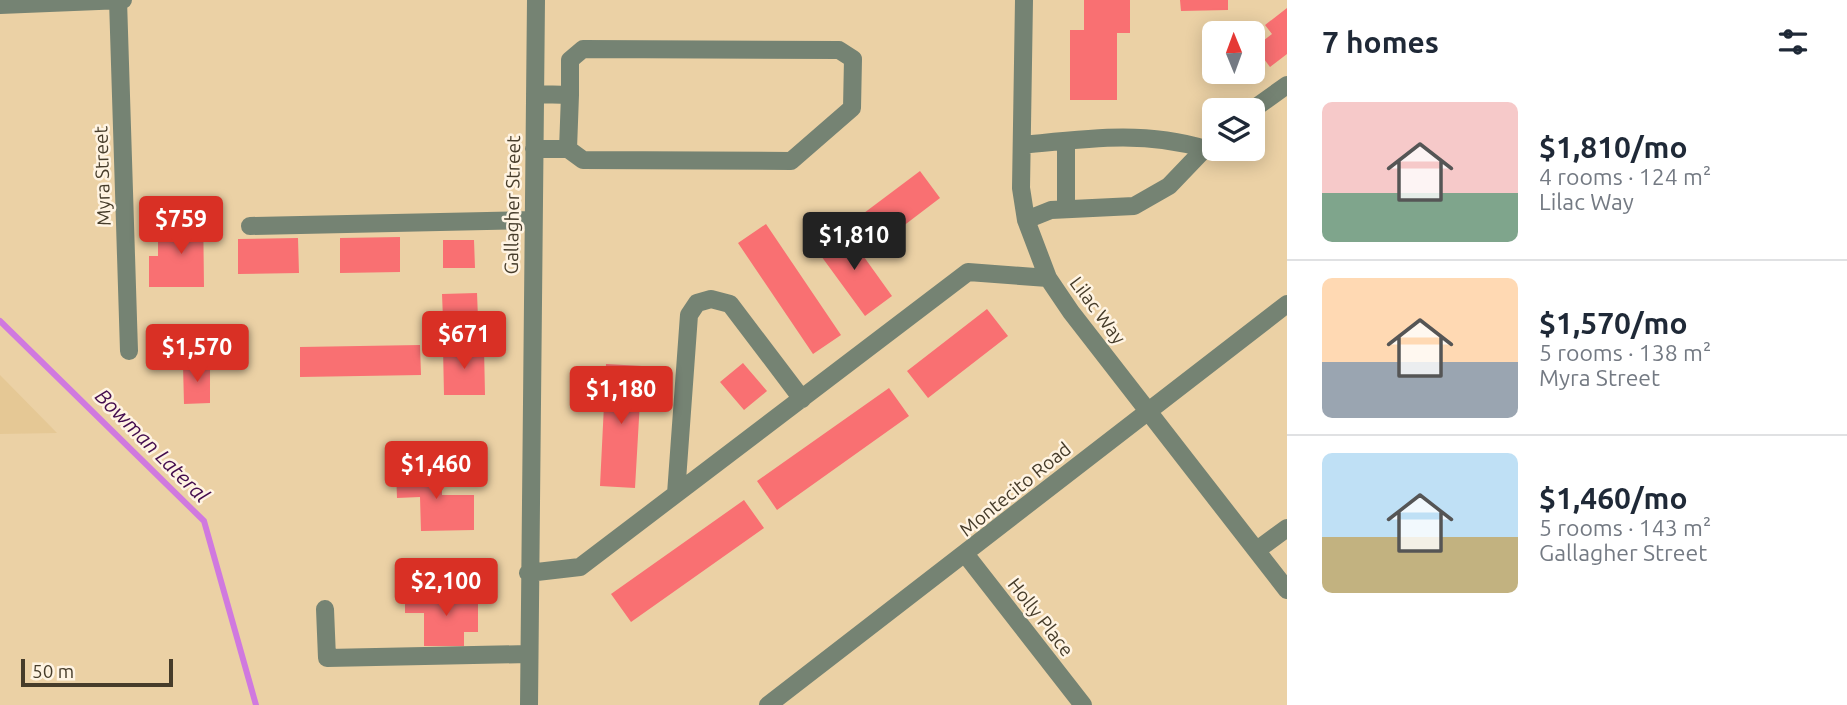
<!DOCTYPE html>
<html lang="en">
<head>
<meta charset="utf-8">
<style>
	:root { --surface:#fff; --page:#f6f6f7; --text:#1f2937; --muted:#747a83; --line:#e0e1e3; --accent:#d93025 }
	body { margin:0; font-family:Ubuntu,sans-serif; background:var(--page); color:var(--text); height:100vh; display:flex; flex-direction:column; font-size:26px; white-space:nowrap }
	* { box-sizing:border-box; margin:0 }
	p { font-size:23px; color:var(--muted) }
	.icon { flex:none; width:38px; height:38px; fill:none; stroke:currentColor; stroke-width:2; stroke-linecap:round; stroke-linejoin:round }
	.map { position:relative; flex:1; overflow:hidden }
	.panel { display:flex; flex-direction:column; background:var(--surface); width:560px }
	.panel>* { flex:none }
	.needle { width:46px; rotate:359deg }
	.controls { position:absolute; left:1202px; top:21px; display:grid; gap:14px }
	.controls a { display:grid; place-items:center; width:63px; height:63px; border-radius:10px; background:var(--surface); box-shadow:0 4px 18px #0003; font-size:35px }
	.scale { position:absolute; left:21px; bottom:18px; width:152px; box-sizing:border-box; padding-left:7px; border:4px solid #463c2a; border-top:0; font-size:19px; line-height:24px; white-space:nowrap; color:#463c2a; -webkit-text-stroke:5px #fff4e3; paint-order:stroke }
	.price { position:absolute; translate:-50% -60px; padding:0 16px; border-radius:7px; background:var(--accent); color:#fff; font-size:23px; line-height:46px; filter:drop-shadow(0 2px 4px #0008) }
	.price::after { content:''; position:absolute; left:50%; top:42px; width:21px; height:16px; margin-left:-10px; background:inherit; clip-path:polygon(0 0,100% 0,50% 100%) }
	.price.active { background:#222; color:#fff }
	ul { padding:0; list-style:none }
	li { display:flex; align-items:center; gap:21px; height:175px; padding:0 35px }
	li+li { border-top:2px solid var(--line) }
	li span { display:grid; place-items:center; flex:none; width:196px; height:140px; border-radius:10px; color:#555 }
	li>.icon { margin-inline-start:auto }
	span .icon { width:84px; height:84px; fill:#fffc; stroke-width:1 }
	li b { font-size:30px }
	h2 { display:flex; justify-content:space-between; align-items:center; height:84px; padding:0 35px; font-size:30px }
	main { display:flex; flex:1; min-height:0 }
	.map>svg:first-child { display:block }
</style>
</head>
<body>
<main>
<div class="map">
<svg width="1287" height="705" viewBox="0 0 1287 705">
	<rect width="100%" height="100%" fill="#ebd1a5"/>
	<!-- built -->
	<path fill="#e5c895" d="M0,375l57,58 -57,1z"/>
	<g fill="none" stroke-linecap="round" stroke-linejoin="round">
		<!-- stream -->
		<path stroke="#d079df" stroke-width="6" d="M0,321l204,200 52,184"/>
	</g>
	<!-- building -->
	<path fill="#f97072" d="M1084,0h46v33h-13v67h-47v-70h14z
		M1180,0h48v10l-47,1z
		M1287,8v46l-17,13 -15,-20 17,-13 -7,-9z
		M920,171l20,27 -67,51 -21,-27z
		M185,206h18l1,81h-55v-31h9v-16h28z
		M766,224l75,111 -28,19 -75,-111z
		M844,229l48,67 -27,20 -49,-67z
		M400,237v35l-60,1v-35z
		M298,238l1,35 -61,1v-35z
		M443,240h31l1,28h-32z
		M477,293l1,25 -35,1 -1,-25z
		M987,309l21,27 -80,62 -21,-27z
		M420,345l1,30 -121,2v-30z
		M484,347l1,48h-41l-1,-47z
		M743,363l24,28 -23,19 -24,-28z
		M210,364v39l-26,1 -1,-39z
		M606,364l36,2 -7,122 -35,-2z
		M889,388l20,28 -132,94 -20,-29z
		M442,470v25h32v35l-53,1 -1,-34 -23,1 -1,-27z
		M744,500l20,28 -133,94 -20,-28z
		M405,597h73v35h-14v14h-40v-33h-19z"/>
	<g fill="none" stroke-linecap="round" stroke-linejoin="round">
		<!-- minor -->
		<path stroke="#758373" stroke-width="18" d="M118,0l11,351
			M1024,0l-3,188 5,32 22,58 23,34 216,278
			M0,5l123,-5
			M1252,110l35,-25
			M1066,141v68
			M1022,145c62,-6 122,-15 183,4
			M534,149h34l2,-54 -35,-1
			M568,149l15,11 208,1 61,-53 1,-49 -14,-9 -256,-1 -13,11v35
			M1026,220l25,-10 83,-4 35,-20 45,-47
			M250,226l283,-6
			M676,494l13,-179 8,-12 14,-4 19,5 72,95
			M1257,550l30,-22
			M966,555l117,150
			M528,573l52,-6 388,-295 80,6
			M325,609l2,49 201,-4
			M529,705l7,-705
			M768,705l519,-401"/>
	</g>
	<g text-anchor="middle" stroke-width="5" stroke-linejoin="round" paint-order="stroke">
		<!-- street labels -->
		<g font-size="19" fill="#463c2a" stroke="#fff4e3">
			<text transform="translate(102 176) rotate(-92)" y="7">Myra Street</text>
			<text transform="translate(512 205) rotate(-89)" y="7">Gallagher Street</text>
			<text transform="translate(1098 310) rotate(53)" y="7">Lilac Way</text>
			<text transform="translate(1015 489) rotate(-39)" y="7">Montecito Road</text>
			<text transform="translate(1041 617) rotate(52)" y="7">Holly Place</text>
		</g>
		<!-- water labels -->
		<g font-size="21" font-style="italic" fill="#440d4e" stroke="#fff4e3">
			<text transform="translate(152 446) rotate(45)" y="7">Bowman Lateral</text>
		</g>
	</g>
</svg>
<div class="controls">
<a><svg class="needle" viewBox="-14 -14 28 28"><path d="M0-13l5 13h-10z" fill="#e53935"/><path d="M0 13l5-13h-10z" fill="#747a83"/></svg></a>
<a><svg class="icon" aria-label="layers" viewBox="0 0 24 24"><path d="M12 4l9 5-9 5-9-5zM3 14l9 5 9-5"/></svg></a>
</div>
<div class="scale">50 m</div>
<b class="price" style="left:181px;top:256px">$759</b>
<b class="price active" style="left:854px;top:272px">$1,810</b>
<b class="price" style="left:464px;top:371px">$671</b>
<b class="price" style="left:197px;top:384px">$1,570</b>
<b class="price" style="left:621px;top:426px">$1,180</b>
<b class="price" style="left:436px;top:501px">$1,460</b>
<b class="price" style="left:446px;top:618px">$2,100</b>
</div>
<section class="panel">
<h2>7 homes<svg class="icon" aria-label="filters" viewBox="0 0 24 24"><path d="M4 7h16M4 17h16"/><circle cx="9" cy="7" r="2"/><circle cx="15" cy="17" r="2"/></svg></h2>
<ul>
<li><span style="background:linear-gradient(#f6c9c9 65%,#7fa58c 0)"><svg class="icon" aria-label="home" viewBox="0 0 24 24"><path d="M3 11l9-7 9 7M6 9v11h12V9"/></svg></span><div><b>$1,810/mo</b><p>4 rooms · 124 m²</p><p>Lilac Way</p></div></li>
<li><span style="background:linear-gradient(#ffd9b3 60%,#9aa5b1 0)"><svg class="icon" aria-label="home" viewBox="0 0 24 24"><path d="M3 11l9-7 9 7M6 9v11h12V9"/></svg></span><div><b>$1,570/mo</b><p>5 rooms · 138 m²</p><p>Myra Street</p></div></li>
<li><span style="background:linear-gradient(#bfe0f5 60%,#c2b280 0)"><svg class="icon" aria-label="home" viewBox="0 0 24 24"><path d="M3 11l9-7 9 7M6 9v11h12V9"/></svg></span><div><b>$1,460/mo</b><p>5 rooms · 143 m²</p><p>Gallagher Street</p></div></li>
</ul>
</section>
</main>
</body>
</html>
